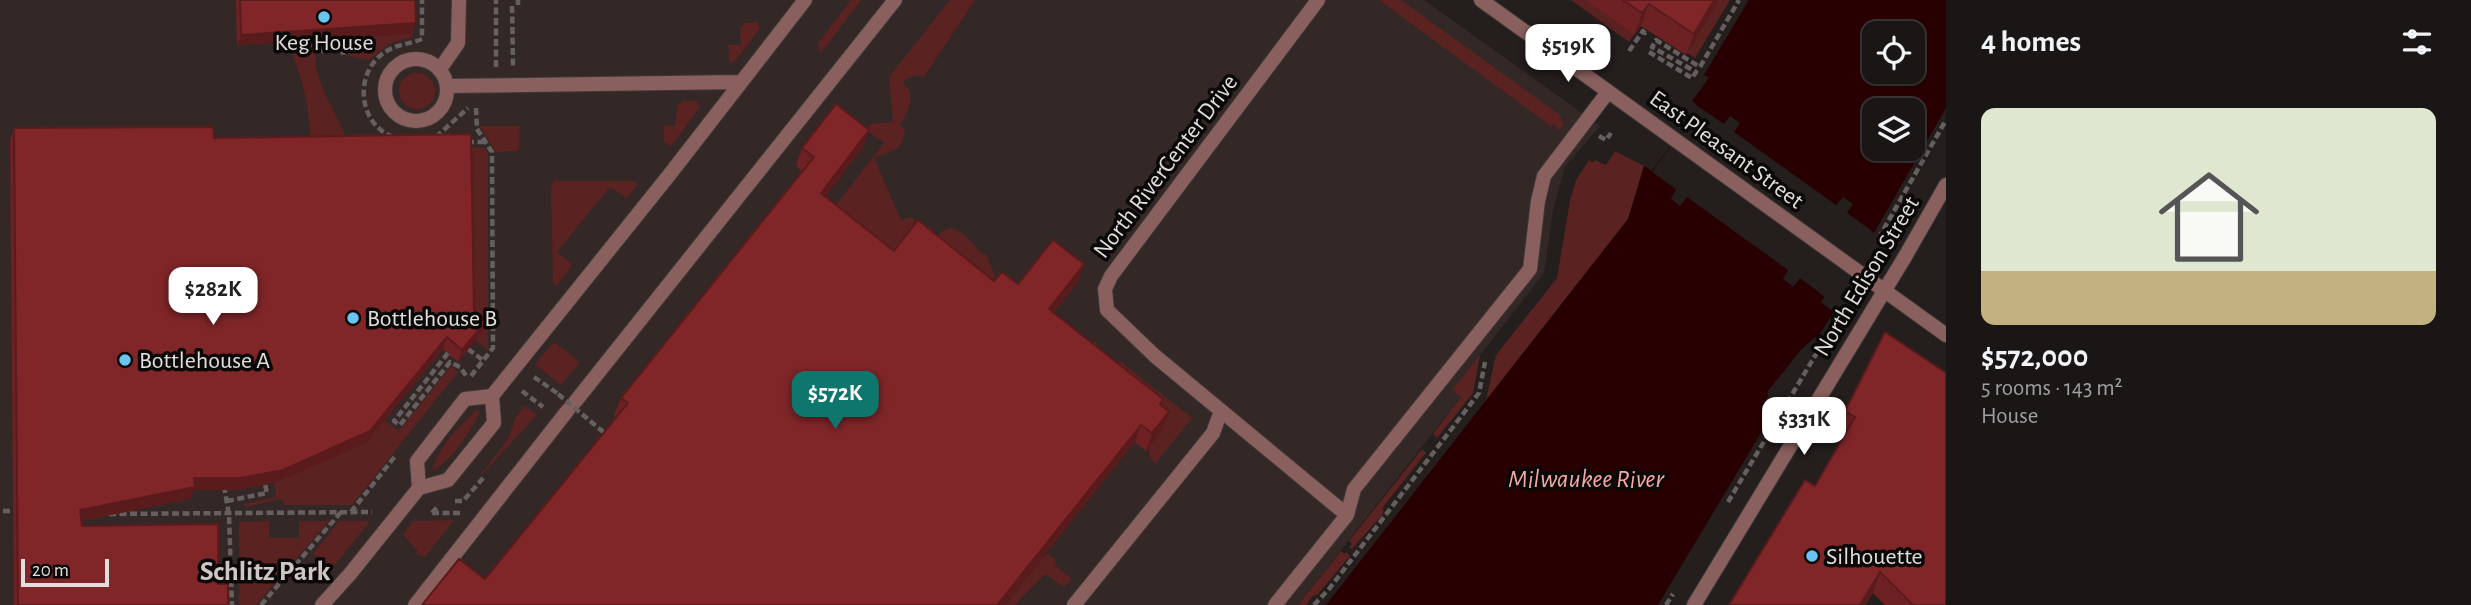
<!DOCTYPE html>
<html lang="en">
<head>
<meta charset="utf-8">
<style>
	:root { --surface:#1b1616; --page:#241f1f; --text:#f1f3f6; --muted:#a09fa1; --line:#393535; --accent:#0f766e }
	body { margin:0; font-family:"Alegreya Sans",sans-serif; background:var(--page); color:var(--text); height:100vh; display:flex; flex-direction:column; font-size:26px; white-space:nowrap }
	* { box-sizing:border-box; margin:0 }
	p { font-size:23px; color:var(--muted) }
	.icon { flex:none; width:38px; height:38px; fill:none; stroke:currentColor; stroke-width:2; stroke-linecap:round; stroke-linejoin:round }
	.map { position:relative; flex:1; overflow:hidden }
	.panel { display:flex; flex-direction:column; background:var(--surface); width:525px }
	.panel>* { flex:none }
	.fabs { position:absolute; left:1862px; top:21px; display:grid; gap:14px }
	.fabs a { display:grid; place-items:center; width:63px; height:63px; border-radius:14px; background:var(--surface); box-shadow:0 4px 10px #0003,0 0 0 2px var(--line); font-size:35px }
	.scale { position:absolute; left:21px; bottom:18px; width:88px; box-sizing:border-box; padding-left:7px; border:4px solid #e2dede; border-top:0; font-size:19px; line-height:24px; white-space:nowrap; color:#e2dede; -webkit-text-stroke:5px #0b0908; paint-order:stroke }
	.price { position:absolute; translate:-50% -60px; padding:0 16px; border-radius:14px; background:#fff; color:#222; font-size:23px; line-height:46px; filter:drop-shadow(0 2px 4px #0008) }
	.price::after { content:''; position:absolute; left:50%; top:42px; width:21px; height:16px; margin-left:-10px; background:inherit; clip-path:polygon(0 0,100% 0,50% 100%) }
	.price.current { background:var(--accent); color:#fff }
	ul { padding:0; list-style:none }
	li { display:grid; align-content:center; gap:14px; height:371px; padding:0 35px }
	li+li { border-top:2px solid var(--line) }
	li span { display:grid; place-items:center; height:217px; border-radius:14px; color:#555 }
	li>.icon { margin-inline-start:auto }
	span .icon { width:126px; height:126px; fill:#fffc; stroke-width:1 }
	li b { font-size:30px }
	h2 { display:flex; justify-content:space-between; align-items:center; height:84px; padding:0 35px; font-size:30px }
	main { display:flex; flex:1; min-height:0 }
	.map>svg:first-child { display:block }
</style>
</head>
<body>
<main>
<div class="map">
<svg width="1946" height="605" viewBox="0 0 1946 605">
	<rect width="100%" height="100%" fill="#241e1d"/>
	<!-- built -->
	<path fill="#342827" d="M0,0h1424l176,126 -35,41 -12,43 -9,63 -91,117 8,7 -163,208h-1298z"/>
	<!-- green -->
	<path fill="#5b2222" d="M851,0h10l-40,53 -3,-10z
		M950,0h25l-51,77 -7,-2 -13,5v4c13,9 4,30 -5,41l6,4c-3,24 -14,21 -31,29l27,62 10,-3 4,3 -3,11 -25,37 -62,-49 59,-76 -15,-11 -1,-4 2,-4 23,-2 -4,-45z
		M1379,0h22l159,115 3,10 -5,6 -4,-7 -3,2z
		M1571,0h14l49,35 -5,7z
		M1719,0h11l-35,58 -8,-5z
		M757,22l3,6 -25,33 -5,2 -2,-18h13l-1,-17 5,-5z
		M412,34l1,3 -24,7 -20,16 -21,-4v-3l25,-1v-16z
		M314,40l2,28 7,22 26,52 -38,7c-1,-40 -7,-71 -25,-107z
		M399 91a18 18 0 1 1 36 0a18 18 0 1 1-36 0Z
		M683,101h14l3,6 -29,39 -7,-4v-17l11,1 3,-21z
		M479,126h41l-1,22 -3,3 -20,1z
		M467,146l18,2 3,5v197l-13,-10z
		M1615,151l29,15 -16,53 -142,181 10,-45 61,-77 13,-77 6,-21 13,-20 4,3 2,-3 11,5z
		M555,181h79l4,3 -11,14 -17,-11 -53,65 15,12 -15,22 -4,-3 -2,-99z
		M949,228c17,3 22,14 33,26h4l9,22 -15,17 -53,-43 14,-18z
		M1079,341l17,1 1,5 19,16 5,-1 71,56 -37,46 -5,-6 -1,-11z
		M553,343l4,1 23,18 -19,23 -26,-21z
		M1480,355l-7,38 -36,45 -4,-4 28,-37 -9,-7z
		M451,366l7,6 -106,133h-68l-2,-6 -37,8 -1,-3 32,-7 -2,-14 92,-40 18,-23 15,11z
		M525,406l12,9 -62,67 33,-43 8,-22z
		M477,410l3,2c-10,20 -28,49 -48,59 5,-23 28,-46 45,-61z
		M1422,449l4,4 -43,54v7l-31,35 -3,-2 3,-3 -3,-3z
		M454,520l-29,37 -9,-3 2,-3 -15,-16 10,-14z
		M269,521v17h30v-17h30l-73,84h-17v-83z
		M339,521h31l-35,44 -5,2 -17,-13z
		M1341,551l3,3 2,-2 4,4 -32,38 -5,2 -7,9h-8z
		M1046,554l8,4 2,4 -1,3 15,12 1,3 -7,7 -19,-13 -30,31h-10z"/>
	<!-- water -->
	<path fill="#290002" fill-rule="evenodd" d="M1749,0h197v108l-72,125 -3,-2 -50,71 13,10 -17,26 -2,-1 -14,13 -33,41 -3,35 -107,179h-332l302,-386 16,-53 8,5 47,-64 -7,-6 17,-23 -5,-3zM1874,33h39v39h-39zM1874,110h39v39h-39z"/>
	<!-- pier -->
	<path fill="#241e1d" d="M1699,107l25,17 6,-8 10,7 -6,9 102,73 7,-8 10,7 -6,9 25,18 -47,66 -25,-19 -7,9 -10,-8 5,-9 -101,-73 -7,9 -9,-7 5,-10 -24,-17z"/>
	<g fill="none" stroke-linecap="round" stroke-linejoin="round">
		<defs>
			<path id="service" d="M1318,0l-207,276 -6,13 2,21 48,46 192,159
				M385 90a31 31 0 1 1 62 0a31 31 0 1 1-62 0Z
				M440,69l18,-26 1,-43
				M448,86l292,-4
				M492,396l2,27 -46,57 -29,8 -2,-27 48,-62 27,-3 178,-222 135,-174
				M575,402l320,-402
				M322,605l28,-31 69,-86
				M415,605l153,-195
				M1074,605l139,-172 8,-22
				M1275,605l72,-90 7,-26 176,-220 8,-68 6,-25 64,-84"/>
			<path id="minor" d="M1694,605l212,-350 40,-70"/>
			<path id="tertiary" d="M1481,0l465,335"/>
		</defs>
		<!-- service casing -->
		<use href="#service" stroke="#3f3938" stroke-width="16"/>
		<!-- minor casing -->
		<use href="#minor" stroke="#3f3938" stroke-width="16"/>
		<!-- tertiary casing -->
		<use href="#tertiary" stroke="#3f3938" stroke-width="16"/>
		<!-- path -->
		<path stroke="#65605f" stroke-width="4.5" stroke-dasharray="7 3.5" stroke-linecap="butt" d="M518,5v-5
			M512,6l1,60
			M335,42l32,-2 1,7 -25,2v8
			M323,49l1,4
			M1629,51l14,-20 2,2 2,-3
			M1649,52l43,26 4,-6 -44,-25 4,-7 44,27 39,-67
			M496,67v-67
			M1599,136l7,4 5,-7
			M393,137c-34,-13 -39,-60 -12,-82 13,-11 27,-10 41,-16v-39
			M436,137l32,-29
			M467,142h18
			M1883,247l-1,-4 -4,-4 68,-119
			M468,349l16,12
			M448,353l-54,68 6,4 50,-63 10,5 7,10
			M471,376l22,-28 -1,-196 -15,-23 -1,-22
			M534,377l23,16
			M522,391l21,16
			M224,486l5,29 3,90
			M227,501l40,-8 -2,-9
			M455,501h8l22,-25
			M1728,502l112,-188
			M3,511h13
			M351,512l45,-57
			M432,513l7,-8
			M432,513h30
			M109,514l263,-2
			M261,605l80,-93
			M1314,605l15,-16 150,-196 6,-31
			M1666,605l7,-11"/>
		<!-- service -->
		<use href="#service" stroke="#8a605e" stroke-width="14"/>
		<!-- minor -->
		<use href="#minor" stroke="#8a605e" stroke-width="14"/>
		<!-- tertiary -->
		<use href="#tertiary" stroke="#8a605e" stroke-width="14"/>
		<!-- path-bridge -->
		<path stroke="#65605f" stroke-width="4.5" stroke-dasharray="7 3.5" stroke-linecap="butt" d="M558,394l49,41"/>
	</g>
	<!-- wall -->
	<path fill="#6e2123" d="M236,0h179l1,23 -4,11 -175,11z
		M1585,0h134l-33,55 -45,-29 -7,9z
		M14,128l200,10 268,195 -24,29 -15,-13 -77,94 -88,39 -42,8h-42l-4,9 -109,22 1,5 136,58 10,21h-214l-4,-465z
		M863,147l-38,50 69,54 100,30 24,3 60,-2 -24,30 109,87 -2,6 8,7 -6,17 -17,22 -11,-9 -650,137 131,-162 -2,-1 7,-18 181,-227 -6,-5 6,-18z
		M1946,373v232h-61l-12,-12 -8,12h-136l86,-119 29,-50 -7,-4 8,-21z"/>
	<!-- shaded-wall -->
	<path fill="#5a1b1d" d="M1714,0h5l-33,55 8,-21z
		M1649,4l-8,22 -7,9 8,-22z
		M416,23l-4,11 -175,11 4,-10z
		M869,130l-6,17 -48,64 6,-18z
		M1084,264l-6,18 -35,44 6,-17z
		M486,321l-4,12 -24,29 4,-12z
		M447,337l-4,12 -77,94 -88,39 -42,8h-42l-4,9 -115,23 5,-12 114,-32z
		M1169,412l-6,17 -17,22 6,-18z
		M1141,425l-6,17 -130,163h-8z
		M1880,572l-7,21 -8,12h-5z"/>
	<!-- building -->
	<path fill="#802629" stroke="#5a1b1d" stroke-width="2" d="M240,0h175l1,23 -175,12z
		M1623,0h91l-20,34 -45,-30 -7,9z
		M836,104l33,26 -48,63 73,58 24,-31 76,61 8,-9 16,12 35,-44 31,24 -35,45 114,90 -3,5 9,8 -17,21 -11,-8 -144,180h-575l37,-46 26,20 143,-176 -7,-5 193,-241 -12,-9z
		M213,127l1,11 257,-4 3,176 12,11 -24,29 -15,-13 -77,94 -87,39 -42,8h-47l1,9 -115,23 2,16 136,-2v60h10v21h-210l-4,-477z
		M1885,332l61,41v232h-33l-33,-33 -20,33h-131l76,-125 10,6 40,-69 -10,-6z"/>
	<!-- markers -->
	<g fill="#6ac3f1" stroke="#0b0908" stroke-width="2.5">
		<circle cx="324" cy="17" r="7"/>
		<circle cx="353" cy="318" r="7"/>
		<circle cx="125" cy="360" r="7"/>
		<circle cx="1812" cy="556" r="7"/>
	</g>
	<g text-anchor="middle" stroke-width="7" stroke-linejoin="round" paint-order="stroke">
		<!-- poi labels -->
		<g font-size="24" fill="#e2dede" stroke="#0b0908" text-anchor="start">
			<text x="324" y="50" text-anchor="middle">Keg House</text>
			<text x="367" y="326">Bottlehouse B</text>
			<text x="139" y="368">Bottlehouse A</text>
			<text x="1826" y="564">Silhouette</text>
		</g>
		<!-- street labels -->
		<g font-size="24" fill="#e2dede" stroke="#0b0908">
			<text transform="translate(1727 149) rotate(36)" y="8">East Pleasant Street</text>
			<text transform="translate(1165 166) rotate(-53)" y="8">North RiverCenter Drive</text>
			<text transform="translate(1866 276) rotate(-59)" y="8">North Edison Street</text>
		</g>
		<!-- water labels -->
		<g font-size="26" font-style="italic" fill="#f6a9a4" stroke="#0b0908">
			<text x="1586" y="487">Milwaukee River</text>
		</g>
		<!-- quarter labels -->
		<g font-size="28" font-weight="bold" fill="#cfc7c6" stroke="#0b0908">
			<text x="265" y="580">Schlitz Park</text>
		</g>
	</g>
</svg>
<div class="fabs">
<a><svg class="icon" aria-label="locate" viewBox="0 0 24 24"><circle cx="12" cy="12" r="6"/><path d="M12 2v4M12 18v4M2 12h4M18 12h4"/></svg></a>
<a><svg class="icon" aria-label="layers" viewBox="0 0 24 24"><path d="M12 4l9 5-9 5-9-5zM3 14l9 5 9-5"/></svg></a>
</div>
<div class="scale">20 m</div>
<b class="price" style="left:1568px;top:84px">$519K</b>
<b class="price" style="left:213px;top:327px">$282K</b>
<b class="price current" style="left:835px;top:431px">$572K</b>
<b class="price" style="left:1804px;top:457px">$331K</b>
</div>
<section class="panel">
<h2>4 homes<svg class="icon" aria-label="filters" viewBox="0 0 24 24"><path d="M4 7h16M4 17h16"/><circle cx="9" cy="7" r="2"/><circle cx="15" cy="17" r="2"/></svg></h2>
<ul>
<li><span style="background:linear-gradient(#dfe7d0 75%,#c2b280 0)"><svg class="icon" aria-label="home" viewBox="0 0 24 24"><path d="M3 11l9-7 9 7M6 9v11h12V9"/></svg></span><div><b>$572,000</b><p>5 rooms · 143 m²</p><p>House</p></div></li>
</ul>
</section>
</main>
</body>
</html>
